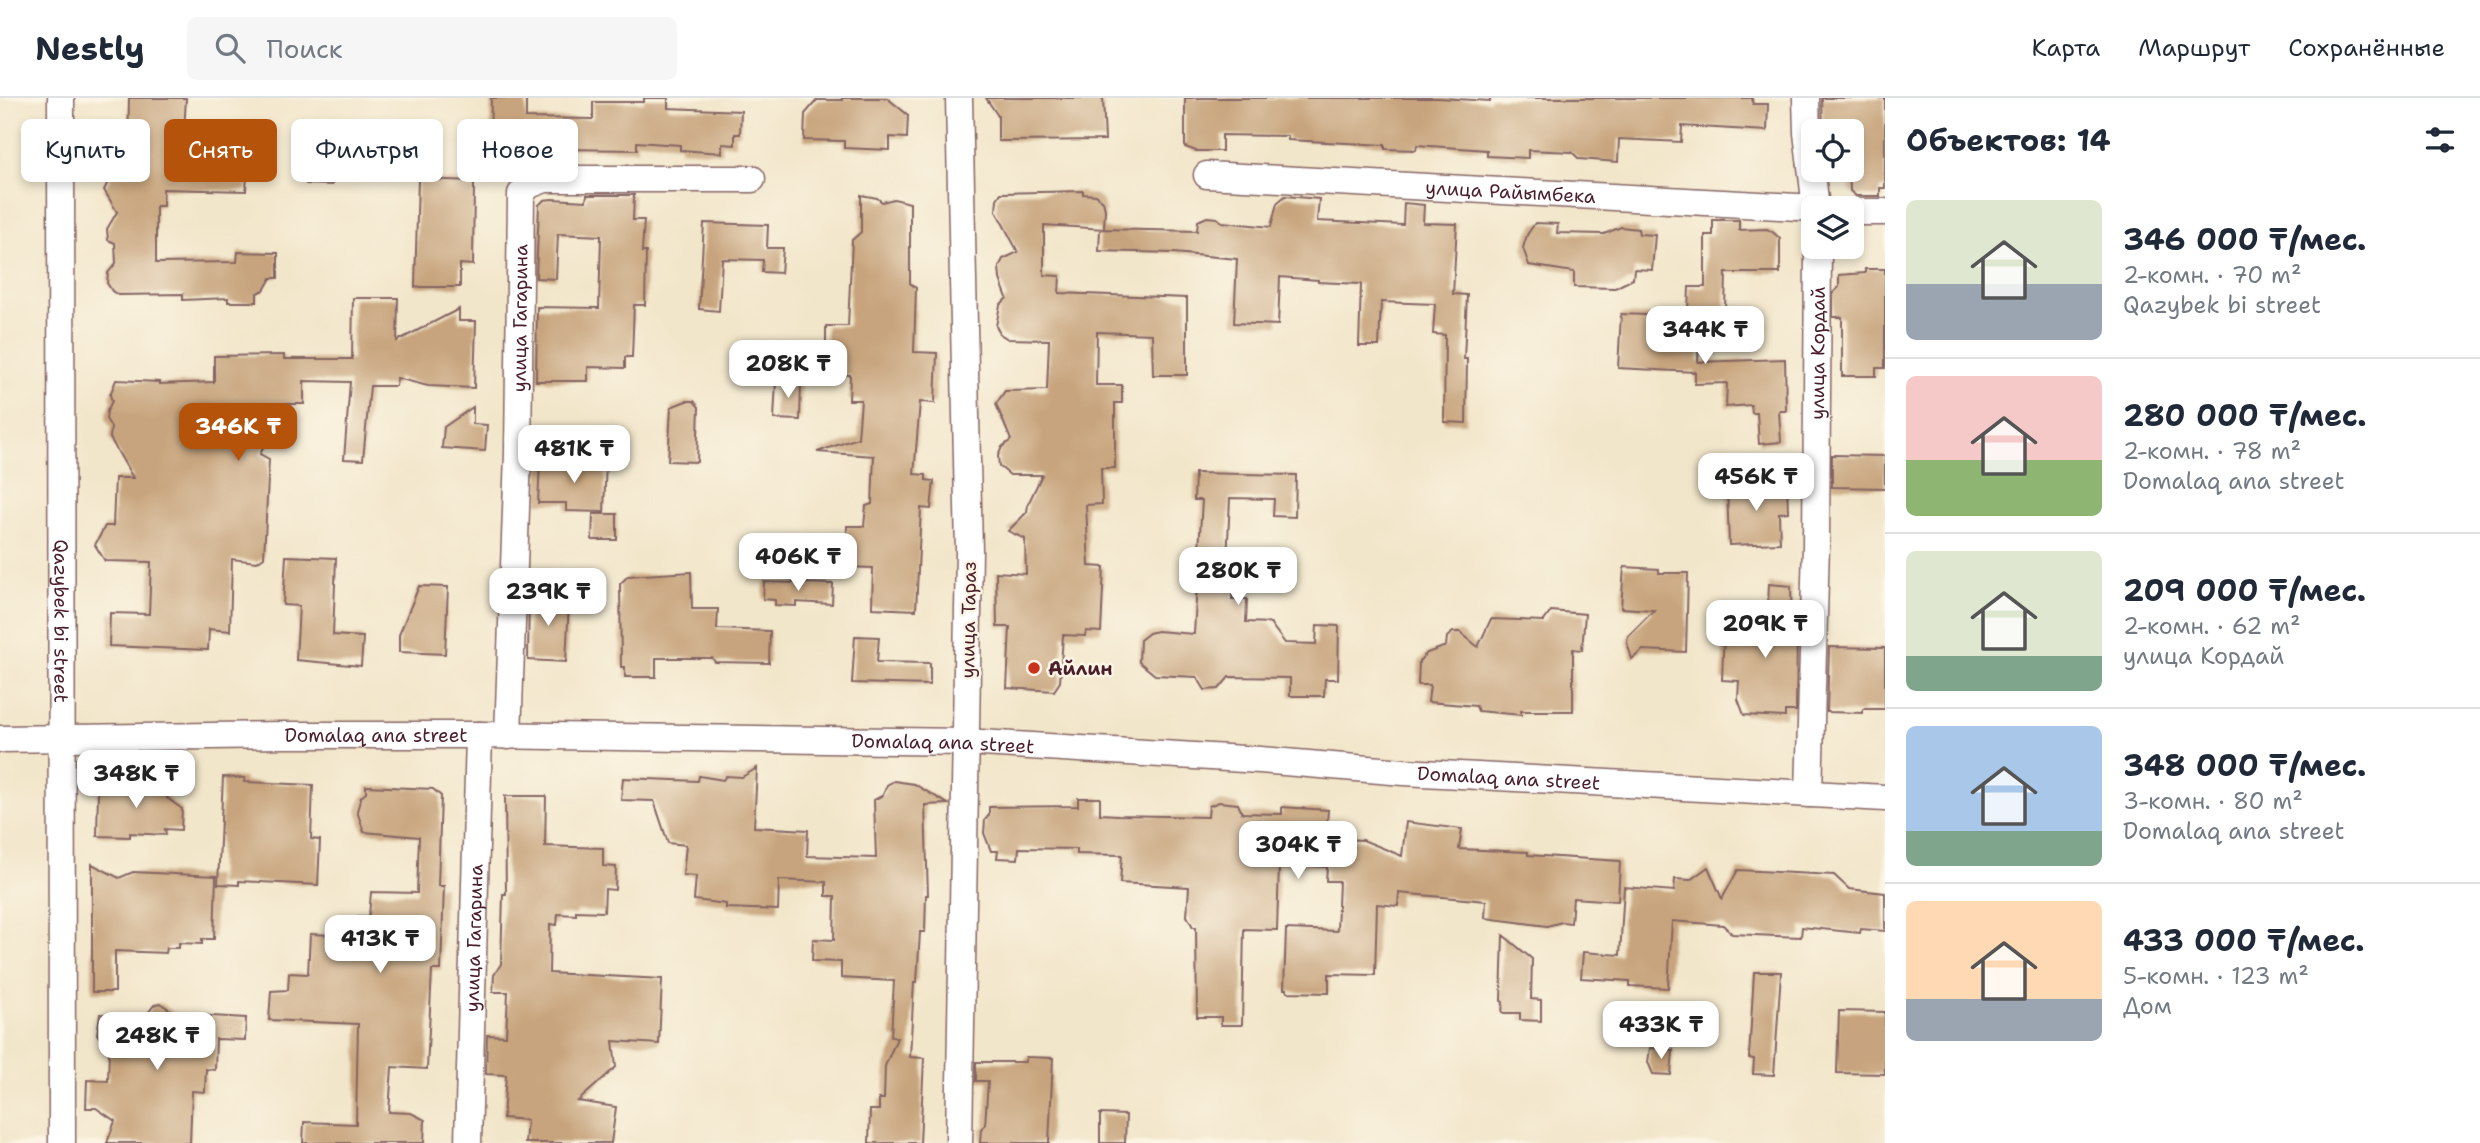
<!DOCTYPE html>
<html lang="ru">
<head>
<meta charset="utf-8">
<style>
	:root { --surface:#fff; --page:#f6f6f7; --text:#1f2937; --muted:#747a83; --line:#e0e1e3; --accent:#b45309 }
	body { margin:0; font-family:"Shantell Sans",sans-serif; background:var(--page); color:var(--text); height:100vh; display:flex; flex-direction:column; font-size:26px; white-space:nowrap }
	* { box-sizing:border-box; margin:0 }
	p { font-size:23px; color:var(--muted) }
	.icon { flex:none; width:38px; height:38px; fill:none; stroke:currentColor; stroke-width:2; stroke-linecap:round; stroke-linejoin:round }
	.map { position:relative; flex:1; overflow:hidden }
	.sheet { display:flex; flex-direction:column; background:var(--surface); width:595px }
	.sheet>* { flex:none }
	.banner { position:absolute; left:21px; top:21px; width:665px; height:63px; display:flex; gap:14px }
	.controls { position:absolute; left:1801px; top:21px; display:grid; gap:14px }
	.controls a { display:grid; place-items:center; width:63px; height:63px; border-radius:10px; background:var(--surface); box-shadow:0 4px 10px #0003; font-size:35px }
	.price { position:absolute; translate:-50% -60px; padding:0 16px; border-radius:14px; background:#fff; color:#222; font-size:23px; line-height:46px; filter:drop-shadow(0 2px 4px #0008) }
	.price::after { content:''; position:absolute; left:50%; top:42px; width:21px; height:16px; margin-left:-10px; background:inherit; clip-path:polygon(0 0,100% 0,50% 100%) }
	.price.on { background:var(--accent); color:#fff }
	ul { padding:0; list-style:none }
	li { display:flex; align-items:center; gap:21px; height:175px; padding:0 21px }
	li+li { border-top:2px solid var(--line) }
	li span { display:grid; place-items:center; flex:none; width:196px; height:140px; border-radius:10px; color:#555 }
	li>.icon { margin-inline-start:auto }
	span .icon { width:84px; height:84px; fill:#fffc; stroke-width:1 }
	li b { font-size:30px }
	h2 { display:flex; justify-content:space-between; align-items:center; height:84px; padding:0 21px; font-size:30px }
	.pill { padding:0 24px; border-radius:10px; background:var(--surface); box-shadow:0 4px 10px #0003; font-size:24px; line-height:63px }
	.pill.on { background:var(--accent); color:#fff }
	header { display:flex; align-items:center; gap:42px; box-sizing:border-box; height:98px; padding:0 35px; background:var(--surface); border-bottom:2px solid var(--line) }
	header strong { font-size:33px }
	nav { display:flex; gap:38px; margin-inline-start:auto; font-size:24px }
	.search { width:490px; height:63px; background:var(--page); display:flex; align-items:center; gap:18px; box-sizing:border-box; padding:0 24px; border-radius:10px; color:var(--muted); font-size:26px }
	main { display:flex; flex:1; min-height:0 }
	.map>svg:first-child { display:block }
</style>
</head>
<body>
<header>
<strong>Nestly</strong>
<div class="search"><svg class="icon" aria-label="search" viewBox="0 0 24 24"><circle cx="10" cy="10" r="6"/><path d="M15 15l6 6"/></svg>Поиск</div>
<nav><a>Карта</a><a>Маршрут</a><a>Сохранённые</a></nav>
</header>
<main>
<div class="map">
<svg width="1885" height="1045" viewBox="0 0 1885 1045">
	<rect width="100%" height="100%" fill="#fcf5e5"/>
	<filter id="ink" filterUnits="userSpaceOnUse"><feTurbulence type="fractalNoise" baseFrequency=".0143" numOctaves="2"/><feDisplacementMap in="SourceGraphic" scale="14" xChannelSelector="R" yChannelSelector="G"/><feConvolveMatrix kernelMatrix="1 2 1 2 8 2 1 2 1" color-interpolation-filters="sRGB"/></filter>
	<filter id="wash" filterUnits="userSpaceOnUse"><feTurbulence type="fractalNoise" baseFrequency=".00686" numOctaves="4" result="noise"/><feDisplacementMap in="SourceGraphic" scale="28" xChannelSelector="R" yChannelSelector="G"/><feGaussianBlur stdDeviation="1.57" result="paint"/><feColorMatrix in="noise" values="0 0 0 0 0 0 0 0 0 0 0 0 0 0 0 0 0 1.4 0 .05"/><feComposite in="paint" operator="in"/></filter>
	<g filter="url(#wash)">
		<rect width="100%" height="100%" fill="#f2e6ca"/>
		<g id="blocks">
			<!-- building -->
			<path fill="#c7a47d" d="M129,0h57l-3,50h20v2l57,1 -1,24h-12l-1,16 -83,-2v17h-7v57l81,-1 1,-10 40,1v25h-7l-7,12 -7,3v9h-29v-4l-45,2v-6l-65,1 -6,-4 -5,-8 1,-10 8,-10 -1,-20 -7,-3 -1,-11 10,-17 -13,-22 11,-22v-16h13z
				M491,0h35v20l67,1v-17h51v-4h24v10l73,3 -1,23h-5v11l-13,-1v9l-42,-3v-5l-43,-3v8l-147,-2z
				M842,0h45l21,17 -1,23 -17,-1v13l-46,-2v-7l-40,-1 1,-26 12,-14h25z
				M986,0h117l2,42 -107,1v-25z
				M1185,0h254l51,3v-3h262l1,6h15l-1,27 -85,-5 -1,16 -62,-3 -1,23 -39,-3 -7,-7 -44,-2v8l-41,-2v-6l-70,-5 -1,5 -31,-1v-4l-97,-5v-4l-66,-1v16h-26l-11,-4z
				M1822,0h63v90h-5v8h-24l-6,-5 -1,-21h3v-39h-29z
				M307,64l26,1 -1,22 -26,-1z
				M418,81l56,2 -1,84 -13,-1v23h-45z
				M1083,93v3l13,1 7,6 2,9 -1,19 -60,-4v50l16,1 -1,17 128,5v77h-34l-1,-41 -55,-2 -1,53h26v18h-7v65h-14l1,36 -16,1 3,61 15,1 -3,65 -15,-1 -1,5 -22,-1 -3,47 -6,9 -47,-3 3,-61h-13l-1,-55 30,2 -1,-35 -17,-8 19,-19 1,-8 14,-29h-32l-11,-9 -1,-10 4,-9 9,-7 -15,-36 9,-13 42,-1 2,-50 -41,-1 -8,-5 -4,-8 4,-21 7,-7 -7,-19 -1,-12 4,-8 15,-7 -22,-41 1,-12 4,-6z
				M587,97h47l-1,25h11l-2,32h4l-1,53h-11l-2,52h-7v11l-37,-1v14h-52l1,-74 62,1 2,-72 -43,-2 -2,45 -20,-1 3,-73 5,-5 8,-1 34,2z
				M861,97l16,3 5,4 12,-3 16,4v80l6,5 -2,64 23,1 -2,50 -15,-1 -6,72 12,1v5l8,1 -3,28 -10,-1 -5,102 -44,-2 1,-40 -27,-1 1,-41h17l2,-20 6,-2 2,-48 -57,-4 41,-14 3,-38h-12l1,-25 -58,-4 2,-20 32,2v-27h22l4,-86 9,-8z
				M1285,98l34,3 -2,22 86,4 1,-22 20,2 -1,18 34,1 -4,70 14,1 -3,64h3l-1,64 -22,-1 1,-87 -12,-1 2,-30 -54,-2 -2,44h-20l2,-62 -43,-2v-2l-38,-3 -2,48 -44,-2 3,-64 -63,-6 -75,-2 1,-22 97,2 1,-10 9,-4 10,1 5,4 49,5 6,-24z
				M1713,122h26v10l28,-1 7,4 6,6v34h-54l-1,37h-37l1,-23h16v-52h8z
				M704,125l64,2 -1,23h16l-2,25 -19,-1 1,-12 -41,-1 -3,52 -20,-2z
				M1535,125l23,1 -1,9 47,1 17,-7 17,2 1,5 16,1 -3,35 -18,-1 -1,10 -18,9 -41,-1v-15l-45,-7 -6,-17 4,-13z
				M1865,171h20v99h-9v8h-34v-59h-9v-24l6,-6v-12l26,-2z
				M353,200h45l-1,43 62,-32v12h17l-2,67 -46,-2 -31,-8 -1,8h-26l-7,74 -19,-1 6,-77 -46,-1v23h-31v24l-13,26 9,5 -5,98 -7,5 -25,-3 -2,72 -21,-2 -1,21 -99,-4 1,-33 39,1 2,-52 -46,-1 -10,-16 10,-19h8l2,-48h18l-23,-40 1,-11 -5,-8 1,-8 5,-10 -2,-6 6,-15 43,2v2l55,-2v-26l70,-1v4h68z
				M1621,216l79,3 -2,45 87,-3 1,52h-7l2,31 -22,2 -2,-31h-5l-1,-8 -25,2 1,-24 -32,1v-12l-77,-4z
				M776,283h25l-1,39 -26,-1z
				M686,303h8l5,6 -2,55 -29,-1 3,-54z
				M473,309v17l14,1 -2,26 -43,-3 2,-21z
				M598,337l25,1 -2,23 -23,-1z
				M1832,357l53,1v32l-53,-1z
				M584,360l22,1 -2,53 -38,-1v-8h-28l2,-41 37,1z
				M1195,375l101,2 -1,42 -22,-1 1,-17 -44,-1 -4,85h7l-1,16h15l-1,23 24,1 15,20 31,1 1,-19 22,1 -1,53h-13l-1,17h-34v-18l-61,-1 -10,12 -14,1 -8,-13 -42,-2 -16,-13 1,-22 9,-7 8,-2 37,3 8,-134h-8z
				M1787,386l1,28 -9,1 1,30 -51,2 -2,-59z
				M593,416h24v26h-25z
				M286,458l50,2 -3,77 30,2 -2,29 -65,-6 3,-54 -16,-1z
				M1624,469l35,2v4h29l-2,79 -43,-2 -11,9 -5,-17 1,-6 26,-26 -33,-2z
				M691,474l1,37h26l-1,20 53,2 -1,32 -54,-1 -3,-4h-56v19h-31v-10h-4l-1,-83 8,-8z
				M764,484l69,2 -1,20 -36,-2v4l-21,-1v-5l-12,-1z
				M1769,486l22,2 1,42h5l-1,83h-11v6l-41,-2 -6,-16 1,-18 -17,-1 2,-50 10,1v-5l33,2z
				M419,488l29,1 -3,67 -46,-2v-17z
				M529,496l35,2 5,6 -3,60 -38,-2z
				M1551,513l34,3 -3,36 -9,-1v62h-52v4l-43,-4 -2,-5 -48,-4 2,-17h-12l1,-24 8,-8 19,-7 1,-9 6,-5h7l18,15 13,-28 53,2z
				M855,538l24,1 -2,25 53,1v22l-78,-2z
				M1829,549l56,1v61h-22v4l-36,-1z
				M757,670l-3,59 54,3 -1,26 69,2 -2,-58 9,-5 4,-10 7,-4 20,3 34,20 -23,1 3,90h-2l-1,37h-5l-3,50h-3l-4,75 14,1 -4,85h-51l1,-33h9v-11h5l1,-33 12,-28 -6,-1 3,-56 -53,-3v-16l-29,-1 1,-22 21,1 1,-44h-9v-14l-47,-2 -1,30 -52,-2v-4l-32,-4 2,-24 -13,-1 3,-30 -18,-2 -14,-42 -33,-1 2,-22 75,3 1,-5 24,4 3,-4 16,1z
				M223,679l22,1 -1,4 69,3 -2,54 9,1 -2,45 -79,-4v4l-21,-1z
				M117,682l15,1v3l35,1v13l15,11 -1,21 -16,-1 1,6 -36,-2v4l-33,-1 1,-44z
				M366,688l67,3 8,7 -3,90h6l-3,84h-9l-5,99 -35,-2 -3,45 22,1 14,7 -1,23h-121l1,-21 52,2 2,-100 -89,-4 2,-29 17,-1 1,-17 19,1 2,-40 47,2 1,-20h11l2,-24 46,1 2,-56 -55,-5 -7,-21 4,-14 5,-4z
				M505,698h41l-1,50 58,2v18l13,1 -1,23 -10,-1 -1,23 -28,-1v4l-18,-1 -1,11 -7,-1 -1,49 113,6 -3,65 -46,-3 3,26 -38,34 38,6 -5,36h-86l2,-23 -24,-2 3,-43 -20,-1 1,-39 19,1 2,-44h-15l1,-17 7,-11 2,-70h3z
				M1078,700h22v16l18,1 90,2 1,-11 10,-4 19,2 4,9 40,1v-7l46,3 -2,28 37,2 39,16 4,-34 56,7 -3,20 69,3v3l92,6 -2,40 -45,-3 -2,25 -9,-1 -15,4 -62,-8 1,-17 -87,-8 -1,13 -21,-2 -2,71 -46,-1v19l-42,-1v-3h-3l2,-60 51,2 2,-50h-13l1,-14 -48,-3 -2,66 -33,-1 -2,96h-21v-8h-24l-1,-90h-3l-6,-11 2,-29 -69,-4 2,-28 -45,-1v-5l-58,-1 -1,11 -21,-1 1,-7h-7l-7,-18 1,-13 4,-5v-8l89,-1z
				M92,766l27,14 14,-6 83,4 -2,63h-12v5l-23,-1v5h-12l-1,5 -51,-2v41h-23z
				M1708,769l14,32 16,-29 96,5 15,14 36,4v38l-24,-2 -1,4 -58,-6 -1,10 -69,-3 -9,-9 -51,-4 -4,67 -38,-2v-5l-49,-3 2,-26 37,3 4,-68 50,4 1,-12 15,1z
				M1503,837l29,24 -1,40 10,1v21l-21,-1v-7h-18l1,-11 -2,-1z
				M1754,874h27l-7,103 -21,-1 1,-15 -5,-1z
				M160,905l16,11 70,4 -1,22 -29,-1 -1,31 -9,-1 -1,23 -13,-1 -2,52h-83l8,-22 -19,-13h-10l1,-28 21,1 1,-30 -12,-17 3,-20 45,3 9,-12z
				M1839,913l46,1v62l-48,-1z
				M1650,950l23,2 -2,25 -18,-1 -5,-12z
				M1026,959l27,1 -4,85h-69l1,-14 4,-4 3,-44h-12v-19h49z
				M1100,1016l26,1 -1,28h-25z"/>
		</g>
	</g>
	<g filter="url(#ink)">
		<use href="#blocks" fill-opacity="0" stroke="#856563" stroke-width="2"/>
		<g fill="none" stroke-linecap="round" stroke-linejoin="round">
			<defs>
				<g id="street">
					<path id="s1" d="M61,0l1,1045"/>
					<path d="M959,0l10,453 -10,592"/>
					<path id="s2" d="M1207,77l609,33 -9,-75 -1,-35"/>
					<path d="M1852,114h33"/>
					<path id="s3" d="M508,638l10,-283 3,-259 8,-9 16,-6h207"/>
					<path id="s4" d="M0,641l285,-4h194l486,7 295,18 144,12 481,26"/>
					<path id="s5" d="M1809,696l7,-249 2,-298"/>
					<path id="s6" d="M468,1045l11,-408"/>
				</g>
			</defs>
			<!-- street casing -->
			<use href="#street" stroke="#856563" stroke-width="29"/>
			<!-- street -->
			<use href="#street" stroke="#fff" stroke-width="26"/>
		</g>
	</g>
	<!-- markers -->
	<circle fill="#c8321e" stroke="#fcf5e5" stroke-width="2.5" cx="1034" cy="570" r="7"/>
	<g text-anchor="middle" stroke-width="5" stroke-linejoin="round" paint-order="stroke">
		<!-- street labels -->
		<g font-size="19" fill="#4a1f2b" stroke="#fcf5e5">
			<text dy="7" stroke="none"><textPath href="#s2" startOffset="304">улица Райымбека</textPath></text>
			<text dy="7" stroke="none"><textPath href="#s3" startOffset="418">улица Гагарина</textPath></text>
			<text dy="7" stroke="none"><textPath href="#s5" startOffset="441">улица Кордай</textPath></text>
			<text transform="translate(968 522) rotate(-89)" y="7">улица Тараз</text>
			<text dy="7" stroke="none"><textPath href="#s1" startOffset="523">Qazybek bi street</textPath></text>
			<text dy="7" stroke="none"><textPath href="#s4" startOffset="376">Domalaq ana street</textPath></text>
			<text dy="7" stroke="none"><textPath href="#s4" startOffset="943">Domalaq ana street</textPath></text>
			<text dy="7" stroke="none"><textPath href="#s4" startOffset="1510">Domalaq ana street</textPath></text>
			<text dy="7" stroke="none"><textPath href="#s6" startOffset="205">улица Гагарина</textPath></text>
		</g>
		<!-- poi labels -->
		<g font-size="19" font-weight="bold" fill="#4a1f2b" stroke="#fcf5e5" text-anchor="start">
			<text x="1048" y="577">Айлин</text>
		</g>
	</g>
</svg>
<div class="controls">
<a><svg class="icon" aria-label="locate" viewBox="0 0 24 24"><circle cx="12" cy="12" r="6"/><path d="M12 2v4M12 18v4M2 12h4M18 12h4"/></svg></a>
<a><svg class="icon" aria-label="layers" viewBox="0 0 24 24"><path d="M12 4l9 5-9 5-9-5zM3 14l9 5 9-5"/></svg></a>
</div>
<b class="price" style="left:1705px;top:268px">344K ₸</b>
<b class="price" style="left:788px;top:302px">208K ₸</b>
<b class="price on" style="left:238px;top:365px">346K ₸</b>
<b class="price" style="left:574px;top:387px">481K ₸</b>
<b class="price" style="left:1756px;top:415px">456K ₸</b>
<b class="price" style="left:798px;top:495px">406K ₸</b>
<b class="price" style="left:1238px;top:509px">280K ₸</b>
<b class="price" style="left:548px;top:530px">239K ₸</b>
<b class="price" style="left:1765px;top:562px">209K ₸</b>
<b class="price" style="left:136px;top:712px">348K ₸</b>
<b class="price" style="left:1298px;top:783px">304K ₸</b>
<b class="price" style="left:380px;top:877px">413K ₸</b>
<b class="price" style="left:1661px;top:963px">433K ₸</b>
<b class="price" style="left:157px;top:974px">248K ₸</b>
<div class="banner">
<a class="pill">Купить</a>
<a class="pill on">Снять</a>
<a class="pill">Фильтры</a>
<a class="pill">Новое</a>
</div>
</div>
<section class="sheet">
<h2>Объектов: 14<svg class="icon" aria-label="filters" viewBox="0 0 24 24"><path d="M4 7h16M4 17h16"/><circle cx="9" cy="7" r="2"/><circle cx="15" cy="17" r="2"/></svg></h2>
<ul>
<li><span style="background:linear-gradient(#dfe7d0 60%,#9aa5b1 0)"><svg class="icon" aria-label="home" viewBox="0 0 24 24"><path d="M3 11l9-7 9 7M6 9v11h12V9"/></svg></span><div><b>346 000 ₸/мес.</b><p>2-комн. · 70 m²</p><p>Qazybek bi street</p></div></li>
<li><span style="background:linear-gradient(#f6c9c9 60%,#8fb573 0)"><svg class="icon" aria-label="home" viewBox="0 0 24 24"><path d="M3 11l9-7 9 7M6 9v11h12V9"/></svg></span><div><b>280 000 ₸/мес.</b><p>2-комн. · 78 m²</p><p>Domalaq ana street</p></div></li>
<li><span style="background:linear-gradient(#dfe7d0 75%,#7fa58c 0)"><svg class="icon" aria-label="home" viewBox="0 0 24 24"><path d="M3 11l9-7 9 7M6 9v11h12V9"/></svg></span><div><b>209 000 ₸/мес.</b><p>2-комн. · 62 m²</p><p>улица Кордай</p></div></li>
<li><span style="background:linear-gradient(#a9c7e8 75%,#7fa58c 0)"><svg class="icon" aria-label="home" viewBox="0 0 24 24"><path d="M3 11l9-7 9 7M6 9v11h12V9"/></svg></span><div><b>348 000 ₸/мес.</b><p>3-комн. · 80 m²</p><p>Domalaq ana street</p></div></li>
<li><span style="background:linear-gradient(#ffd9b3 70%,#9aa5b1 0)"><svg class="icon" aria-label="home" viewBox="0 0 24 24"><path d="M3 11l9-7 9 7M6 9v11h12V9"/></svg></span><div><b>433 000 ₸/мес.</b><p>5-комн. · 123 m²</p><p>Дом</p></div></li>
</ul>
</section>
</main>
</body>
</html>
